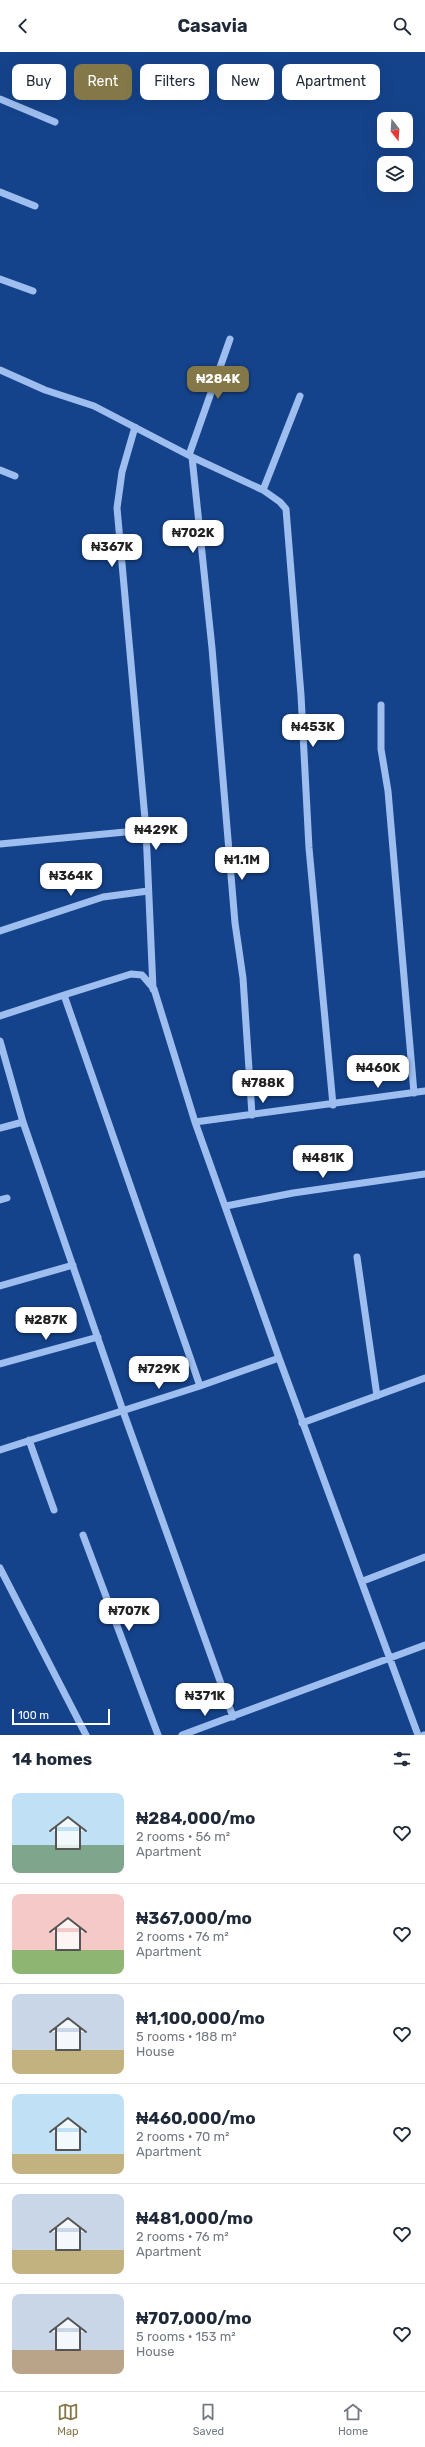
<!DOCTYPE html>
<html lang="en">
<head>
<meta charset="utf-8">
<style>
	:root { --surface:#fff; --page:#f2f2f3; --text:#1f2937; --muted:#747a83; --line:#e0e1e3; --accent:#847848 }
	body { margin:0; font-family:Rubik,sans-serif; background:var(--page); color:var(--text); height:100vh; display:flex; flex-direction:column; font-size:15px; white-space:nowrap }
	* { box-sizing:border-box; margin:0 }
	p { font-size:13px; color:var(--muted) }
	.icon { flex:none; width:22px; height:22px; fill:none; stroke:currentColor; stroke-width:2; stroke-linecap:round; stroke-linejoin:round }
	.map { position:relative; height:1683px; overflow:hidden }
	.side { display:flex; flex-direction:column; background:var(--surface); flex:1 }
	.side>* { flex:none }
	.guide { position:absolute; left:12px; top:12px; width:401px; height:36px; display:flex; gap:8px }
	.needle { width:26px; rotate:163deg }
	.tools { position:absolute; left:377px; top:60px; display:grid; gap:8px }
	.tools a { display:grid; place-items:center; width:36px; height:36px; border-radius:8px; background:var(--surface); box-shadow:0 4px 16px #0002; font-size:20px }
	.scale { position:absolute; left:12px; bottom:10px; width:98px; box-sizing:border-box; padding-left:4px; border:2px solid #fff; border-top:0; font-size:11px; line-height:14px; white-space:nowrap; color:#fff; -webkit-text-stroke:3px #15438b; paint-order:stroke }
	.price { position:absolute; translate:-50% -34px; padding:0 9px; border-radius:8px; background:#fff; color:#222; font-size:13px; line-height:26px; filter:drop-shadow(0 1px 2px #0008) }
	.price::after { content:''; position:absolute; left:50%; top:24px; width:12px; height:9px; margin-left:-6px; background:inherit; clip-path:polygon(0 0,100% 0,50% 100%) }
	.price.current { background:var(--accent); color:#fff }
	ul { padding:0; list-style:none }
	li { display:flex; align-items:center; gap:12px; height:100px; padding:0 12px }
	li+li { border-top:1px solid var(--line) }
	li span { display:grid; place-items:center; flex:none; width:112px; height:80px; border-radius:8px; color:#555 }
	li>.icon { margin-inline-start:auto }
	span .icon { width:48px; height:48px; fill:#fffc; stroke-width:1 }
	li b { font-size:17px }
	h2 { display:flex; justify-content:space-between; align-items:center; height:48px; padding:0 12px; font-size:17px }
	.chip { padding:0 14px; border-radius:8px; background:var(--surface); box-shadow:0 4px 16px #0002; font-size:14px; line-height:36px }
	.chip.current { background:var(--accent); color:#fff }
	header { display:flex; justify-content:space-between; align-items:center; height:52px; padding:0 12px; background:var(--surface); font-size:18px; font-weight:700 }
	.dock { display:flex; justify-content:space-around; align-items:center; height:56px; border-top:1px solid var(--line); background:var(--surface); font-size:11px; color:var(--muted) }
	.dock a { display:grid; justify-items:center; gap:2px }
	.dock .current { color:var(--accent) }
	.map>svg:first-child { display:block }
</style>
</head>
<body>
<header><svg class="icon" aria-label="back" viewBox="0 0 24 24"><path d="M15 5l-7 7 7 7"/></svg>Casavia<svg class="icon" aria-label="search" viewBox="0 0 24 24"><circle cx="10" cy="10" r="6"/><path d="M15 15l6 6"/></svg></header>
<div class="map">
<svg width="425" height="1683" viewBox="0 0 425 1683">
	<rect width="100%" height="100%" fill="#15438b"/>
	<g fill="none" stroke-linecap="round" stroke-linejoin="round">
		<!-- minor -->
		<path stroke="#9ebeef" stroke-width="7" d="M0,47l55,23
			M0,140l35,14
			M0,227l33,12
			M0,318l45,20 49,16 98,51 71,33 17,12 6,7 15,186 8,153 24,257
			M135,375l-13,45 -5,36 29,322 7,159
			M189,403l41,-116
			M192,405l20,191 23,275 8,55 9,137
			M0,418l15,6
			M263,438l37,-94
			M381,653v44l7,42 26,302
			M0,792l146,-14
			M0,879l103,-34 45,-6
			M0,964l64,-21
			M0,989l23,81 100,289 110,306
			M195,1070l230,-31
			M0,1076l23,-6
			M0,1148l7,-2
			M226,1154l67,-13 132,-19
			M357,1205l20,139
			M0,1234l73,-21
			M0,1312l98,-27
			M200,1334l-136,-391 67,-21 11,1 12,14 41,133 84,236 139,377
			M302,1371l123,-45
			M29,1388l25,70
			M0,1398l200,-64 79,-28
			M83,1483l75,200
			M0,1516l86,167
			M363,1529l62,-24
			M182,1683l243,-90
			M424,1683h1"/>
	</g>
</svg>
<div class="tools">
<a><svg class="needle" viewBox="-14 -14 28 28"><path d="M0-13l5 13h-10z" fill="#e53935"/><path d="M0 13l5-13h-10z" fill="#747a83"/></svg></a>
<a><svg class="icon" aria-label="layers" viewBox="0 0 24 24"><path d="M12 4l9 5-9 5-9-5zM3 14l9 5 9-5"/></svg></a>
</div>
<div class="scale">100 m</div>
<b class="price current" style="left:218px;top:348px">₦284K</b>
<b class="price" style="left:193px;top:502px">₦702K</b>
<b class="price" style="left:112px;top:516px">₦367K</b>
<b class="price" style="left:313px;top:696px">₦453K</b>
<b class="price" style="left:156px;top:799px">₦429K</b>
<b class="price" style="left:242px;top:829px">₦1.1M</b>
<b class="price" style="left:71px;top:845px">₦364K</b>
<b class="price" style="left:378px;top:1037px">₦460K</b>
<b class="price" style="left:263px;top:1052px">₦788K</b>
<b class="price" style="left:323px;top:1127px">₦481K</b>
<b class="price" style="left:46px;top:1289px">₦287K</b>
<b class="price" style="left:159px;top:1338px">₦729K</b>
<b class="price" style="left:129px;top:1580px">₦707K</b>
<b class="price" style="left:205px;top:1665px">₦371K</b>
<div class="guide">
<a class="chip">Buy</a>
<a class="chip current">Rent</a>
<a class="chip">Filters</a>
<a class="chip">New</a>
<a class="chip">Apartment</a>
</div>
</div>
<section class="side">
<h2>14 homes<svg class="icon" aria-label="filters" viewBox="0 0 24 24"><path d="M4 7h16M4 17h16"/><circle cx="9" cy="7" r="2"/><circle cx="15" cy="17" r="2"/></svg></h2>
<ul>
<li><span style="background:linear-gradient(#bfe0f5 65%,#7fa58c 0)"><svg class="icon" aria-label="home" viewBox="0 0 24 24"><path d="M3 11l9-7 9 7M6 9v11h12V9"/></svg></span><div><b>₦284,000/mo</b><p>2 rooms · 56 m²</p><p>Apartment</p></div><svg class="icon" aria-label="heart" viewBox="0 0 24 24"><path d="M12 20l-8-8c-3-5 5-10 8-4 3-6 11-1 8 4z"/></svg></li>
<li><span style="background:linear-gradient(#f6c9c9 70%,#8fb573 0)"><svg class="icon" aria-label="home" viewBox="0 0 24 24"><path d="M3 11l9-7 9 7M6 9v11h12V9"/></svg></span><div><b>₦367,000/mo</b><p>2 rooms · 76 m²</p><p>Apartment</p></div><svg class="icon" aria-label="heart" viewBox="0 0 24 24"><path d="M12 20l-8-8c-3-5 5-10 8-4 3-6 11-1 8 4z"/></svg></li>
<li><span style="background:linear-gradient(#c9d6e8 70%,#c2b280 0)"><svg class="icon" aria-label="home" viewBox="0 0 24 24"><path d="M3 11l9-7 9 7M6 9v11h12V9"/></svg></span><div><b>₦1,100,000/mo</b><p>5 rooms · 188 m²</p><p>House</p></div><svg class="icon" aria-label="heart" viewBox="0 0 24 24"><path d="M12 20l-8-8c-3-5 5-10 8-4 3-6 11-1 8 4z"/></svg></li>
<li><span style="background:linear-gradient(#bfe0f5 75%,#c2b280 0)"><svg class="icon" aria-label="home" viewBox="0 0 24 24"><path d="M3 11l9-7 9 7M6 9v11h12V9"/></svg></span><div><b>₦460,000/mo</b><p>2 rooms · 70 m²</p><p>Apartment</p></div><svg class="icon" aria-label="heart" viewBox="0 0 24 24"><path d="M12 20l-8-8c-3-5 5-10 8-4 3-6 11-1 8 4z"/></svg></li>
<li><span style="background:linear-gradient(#c9d6e8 70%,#c2b280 0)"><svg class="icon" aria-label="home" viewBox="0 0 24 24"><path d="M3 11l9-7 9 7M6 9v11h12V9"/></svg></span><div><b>₦481,000/mo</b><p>2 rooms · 76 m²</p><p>Apartment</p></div><svg class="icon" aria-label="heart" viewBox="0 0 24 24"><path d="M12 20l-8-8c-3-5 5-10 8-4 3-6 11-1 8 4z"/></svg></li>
<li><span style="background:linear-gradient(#c9d6e8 70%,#b9a48a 0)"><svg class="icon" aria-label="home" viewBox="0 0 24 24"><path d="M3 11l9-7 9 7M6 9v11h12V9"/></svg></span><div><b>₦707,000/mo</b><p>5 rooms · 153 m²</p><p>House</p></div><svg class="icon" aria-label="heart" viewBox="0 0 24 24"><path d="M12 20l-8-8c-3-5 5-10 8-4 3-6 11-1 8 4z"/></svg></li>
</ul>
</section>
<nav class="dock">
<a class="current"><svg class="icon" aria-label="map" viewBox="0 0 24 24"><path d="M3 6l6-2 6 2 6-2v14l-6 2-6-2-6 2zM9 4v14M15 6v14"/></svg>Map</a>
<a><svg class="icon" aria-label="saved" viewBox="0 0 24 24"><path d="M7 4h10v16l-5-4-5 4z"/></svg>Saved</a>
<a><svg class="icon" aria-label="home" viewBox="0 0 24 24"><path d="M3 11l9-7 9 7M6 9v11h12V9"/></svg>Home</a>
</nav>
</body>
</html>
